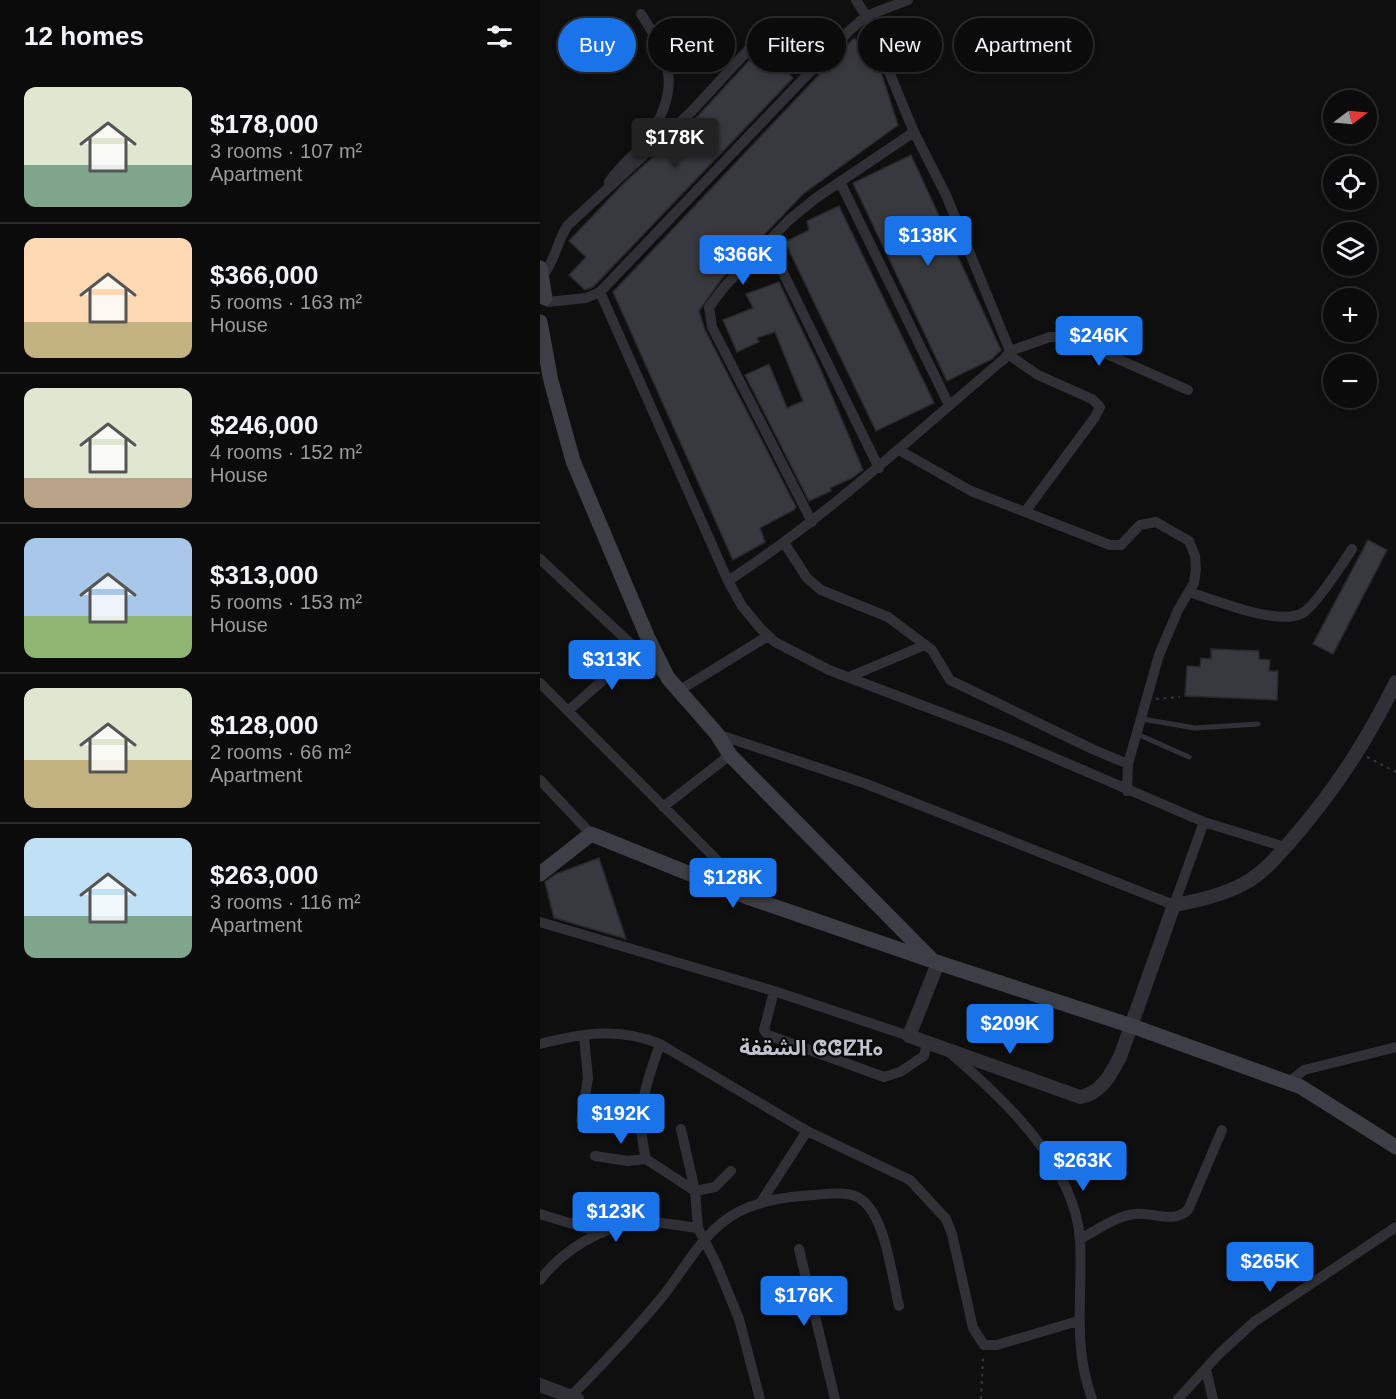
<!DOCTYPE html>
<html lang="en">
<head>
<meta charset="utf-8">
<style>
	:root { --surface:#0b0b0c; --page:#141415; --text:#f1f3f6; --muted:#9a9b9d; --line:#2b2b2d; --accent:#1a73e8 }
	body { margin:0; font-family:Arial,"Noto Sans Arabic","Noto Sans Tifinagh",sans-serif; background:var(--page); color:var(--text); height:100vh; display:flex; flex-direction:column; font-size:22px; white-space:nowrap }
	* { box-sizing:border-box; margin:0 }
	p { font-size:20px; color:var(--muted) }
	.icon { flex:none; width:33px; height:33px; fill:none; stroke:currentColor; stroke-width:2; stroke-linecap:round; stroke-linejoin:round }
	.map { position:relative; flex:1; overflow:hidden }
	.drawer { display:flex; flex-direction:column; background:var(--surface); width:540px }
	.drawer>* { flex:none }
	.hud { position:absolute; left:18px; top:18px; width:570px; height:54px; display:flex; gap:12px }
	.needle { width:39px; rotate:74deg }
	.fabs { position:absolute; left:783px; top:90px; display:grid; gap:12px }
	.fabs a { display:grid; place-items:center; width:54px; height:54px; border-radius:50%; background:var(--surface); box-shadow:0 3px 9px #0003,0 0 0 2px var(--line); font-size:30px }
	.price { position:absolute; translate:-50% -51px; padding:0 14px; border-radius:6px; background:var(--accent); color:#fff; font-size:20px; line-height:39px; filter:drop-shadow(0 2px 3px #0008) }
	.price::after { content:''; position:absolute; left:50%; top:36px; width:18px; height:14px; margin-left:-9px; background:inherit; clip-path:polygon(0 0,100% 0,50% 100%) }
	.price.current { background:#222; color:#fff }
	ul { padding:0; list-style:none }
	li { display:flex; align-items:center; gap:18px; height:150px; padding:0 24px }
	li+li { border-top:2px solid var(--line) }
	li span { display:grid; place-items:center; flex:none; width:168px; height:120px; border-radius:12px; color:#555 }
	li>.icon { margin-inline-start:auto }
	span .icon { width:72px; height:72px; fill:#fffc; stroke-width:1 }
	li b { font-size:26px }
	h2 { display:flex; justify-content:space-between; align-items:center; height:72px; padding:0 24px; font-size:26px }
	.pill { padding:0 21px; border-radius:27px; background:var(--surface); box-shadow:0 3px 9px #0003,0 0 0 2px var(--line); font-size:21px; line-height:54px }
	.pill.current { background:var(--accent); color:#fff }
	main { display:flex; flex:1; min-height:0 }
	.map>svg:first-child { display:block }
</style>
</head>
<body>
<main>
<section class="drawer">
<h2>12 homes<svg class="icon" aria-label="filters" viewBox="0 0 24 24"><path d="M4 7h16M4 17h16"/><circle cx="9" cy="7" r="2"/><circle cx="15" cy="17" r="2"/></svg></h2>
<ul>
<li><span style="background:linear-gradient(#dfe7d0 65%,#7fa58c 0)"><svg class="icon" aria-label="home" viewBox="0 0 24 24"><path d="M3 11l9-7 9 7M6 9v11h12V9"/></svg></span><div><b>$178,000</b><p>3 rooms · 107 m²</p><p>Apartment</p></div></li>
<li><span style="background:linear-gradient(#ffd9b3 70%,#c2b280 0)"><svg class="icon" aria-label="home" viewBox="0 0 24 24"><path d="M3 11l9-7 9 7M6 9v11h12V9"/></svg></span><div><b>$366,000</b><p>5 rooms · 163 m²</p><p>House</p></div></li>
<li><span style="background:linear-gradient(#dfe7d0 75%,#b9a48a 0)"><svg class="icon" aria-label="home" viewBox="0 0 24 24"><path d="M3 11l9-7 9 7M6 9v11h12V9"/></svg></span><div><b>$246,000</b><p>4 rooms · 152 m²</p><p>House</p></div></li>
<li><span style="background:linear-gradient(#a9c7e8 65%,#8fb573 0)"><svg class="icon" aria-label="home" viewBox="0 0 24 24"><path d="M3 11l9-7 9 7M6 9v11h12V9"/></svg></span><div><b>$313,000</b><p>5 rooms · 153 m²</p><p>House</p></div></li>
<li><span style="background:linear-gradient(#dfe7d0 60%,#c2b280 0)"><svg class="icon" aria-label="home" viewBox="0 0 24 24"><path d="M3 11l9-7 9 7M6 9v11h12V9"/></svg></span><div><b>$128,000</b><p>2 rooms · 66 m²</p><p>Apartment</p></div></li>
<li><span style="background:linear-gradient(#bfe0f5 65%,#7fa58c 0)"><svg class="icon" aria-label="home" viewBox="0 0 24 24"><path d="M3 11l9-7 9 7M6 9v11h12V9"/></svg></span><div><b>$263,000</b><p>3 rooms · 116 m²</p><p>Apartment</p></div></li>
</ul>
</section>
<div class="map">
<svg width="856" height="1399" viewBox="0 0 856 1399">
	<rect width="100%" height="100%" fill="#0f0f10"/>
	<!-- building -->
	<path fill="#38393e" stroke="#29292d" stroke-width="1.5" d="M314,38l25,28 19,59 -95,69 -83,87 -21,30 6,19 91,177 -2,3 -34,18 5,14 -32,18 -120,-268z
		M218,44l35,34 -200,209 -8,3 -16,-15 17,-18 -17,-16 55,-58 73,-66 60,-65z
		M371,155l90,195 -9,9 -45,22 -94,-198z
		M299,206l95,197 -58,28 -91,-189 24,-12 -2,-9z
		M239,282l42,88 42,100 -11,8 -22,10 1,3 -22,10 -64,-126 24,-11 18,44 16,-7 -28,-69 -18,6 2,4 -22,10 -14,-32 30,-12 -7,-14z
		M828,540l19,10 -54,104 -20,-10z
		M671,649l48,2v8l11,1 -1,11h9l-1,29 -92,-4 2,-30 13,1 1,-9 10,1z
		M59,858l27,81 -72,-21 -9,-36 11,-8z"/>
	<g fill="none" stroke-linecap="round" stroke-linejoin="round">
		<!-- path -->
		<path stroke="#36373d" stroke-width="2" stroke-dasharray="3 4.5" stroke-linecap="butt" d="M616,699l24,-2
			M827,757l29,15
			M441,1399l2,-42"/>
		<!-- service -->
		<path stroke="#303036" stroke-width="5" d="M602,719l53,9 63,-4
			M597,734l52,23"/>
		<!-- minor -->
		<path stroke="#303036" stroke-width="10" d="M69,182c11,-17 29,-29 40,-45 32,-49 22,-77 -8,-123
			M300,182l109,223
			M228,242l111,226
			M2,277c15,-19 14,-35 26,-52l123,-113 60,-65
			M60,292l128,289 14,25 19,23 14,13 54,28 179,68 196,84 81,25
			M8,302l38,-4 14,-6 249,-261 17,-15 42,-16
			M470,351l40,-14h18l120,53
			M469,355l29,20 54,24 8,8 -5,10 -70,95
			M359,450l72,41 139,54h11l19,-20 16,-3 33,19 6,15 1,13 -2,14 -16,27 -19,45 -31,109
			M272,522l-100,-195 -3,-20 16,-21 64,-66 27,-22 98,-66
			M245,544l22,34 14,12 67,27 44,33 18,30 142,69 36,15 -1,27
			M0,559l123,115
			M188,581c100,-65 185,-146 276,-222l6,-8 -64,-156 -32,-63 -48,-116 -10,-16
			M649,592c27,8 85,33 112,22 14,-7 42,-51 51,-65
			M309,677l76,-32
			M0,683l174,174 34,38
			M140,690l88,-54
			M28,711l69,-61
			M177,734l147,49 310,122 30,-83
			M0,780l51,54
			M123,807l67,-52
			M0,922l234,69 135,45
			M234,991l-10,39 4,5 116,42 16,-5 24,-16 3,-14
			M0,1044c42,-11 80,-17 120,0 -15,42 -25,70 -14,115l49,32 3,37 18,35 23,56 21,80
			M120,1044l147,87 103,49 36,39 6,15 21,94 11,17h13l81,-24
			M409,1052c54,46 126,113 131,188 3,56 -8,104 12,159
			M749,1082l15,-12 92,-23
			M41,1120l7,-42 -4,-42
			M141,1129l14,62 20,-4 16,-16
			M55,1156l33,5 18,-2
			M221,1202l46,-71
			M0,1214l62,19
			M540,1239c17,-9 36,-23 55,-25 19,-2 38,10 53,-4l34,-80
			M259,1249l36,150
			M0,1280c23,-30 63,-55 102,-58 18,-1 38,4 56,6
			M666,1370l7,29
			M30,1397c33,-33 64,-66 93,-101 24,-30 40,-65 75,-84 24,-12 48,-15 75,-17 15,-1 36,-5 49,5 24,18 30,78 37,106
			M638,1399l41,-45 35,-32 142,-95"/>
		<!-- tertiary -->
		<path stroke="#303036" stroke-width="14" d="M398,963l-29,73 171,61c22,-4 30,-22 40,-40l54,-152c23,-4 50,-10 71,-22 20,-11 35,-30 50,-47 42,-49 72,-96 101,-154
			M0,1385l37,14"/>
		<!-- secondary -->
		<path stroke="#3e3f46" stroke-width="15" d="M0,268l5,30
			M0,322l11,59 22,80 74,175 21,42 49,56 13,21 203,206 199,65 169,61 95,60
			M0,874l51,-40 159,64 180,62"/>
	</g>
	<g text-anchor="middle" stroke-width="4.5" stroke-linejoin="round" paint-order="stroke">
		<!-- district labels -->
		<g font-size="21" font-weight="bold" fill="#c0c3ce" stroke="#0a0a0b">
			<text x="271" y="1055">الشقفة ⵛⵛⵇⴼⴰ</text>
		</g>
	</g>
</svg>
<div class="fabs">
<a><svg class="needle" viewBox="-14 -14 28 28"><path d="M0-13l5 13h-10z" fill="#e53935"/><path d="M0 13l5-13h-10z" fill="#9a9b9d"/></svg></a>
<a><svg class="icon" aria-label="locate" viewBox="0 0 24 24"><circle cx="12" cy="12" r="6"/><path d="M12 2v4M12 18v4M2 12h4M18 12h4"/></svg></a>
<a><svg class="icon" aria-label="layers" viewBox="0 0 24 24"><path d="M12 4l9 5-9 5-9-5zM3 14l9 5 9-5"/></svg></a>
<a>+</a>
<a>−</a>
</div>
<b class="price current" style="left:135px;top:169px">$178K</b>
<b class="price" style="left:388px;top:267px">$138K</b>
<b class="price" style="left:203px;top:286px">$366K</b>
<b class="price" style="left:559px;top:367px">$246K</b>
<b class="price" style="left:72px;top:691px">$313K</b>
<b class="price" style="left:193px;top:909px">$128K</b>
<b class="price" style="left:470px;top:1055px">$209K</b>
<b class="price" style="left:81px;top:1145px">$192K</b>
<b class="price" style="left:543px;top:1192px">$263K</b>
<b class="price" style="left:76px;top:1243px">$123K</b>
<b class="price" style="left:730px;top:1293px">$265K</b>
<b class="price" style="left:264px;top:1327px">$176K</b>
<div class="hud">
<a class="pill current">Buy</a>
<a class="pill">Rent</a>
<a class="pill">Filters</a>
<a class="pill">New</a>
<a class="pill">Apartment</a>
</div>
</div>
</main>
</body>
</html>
